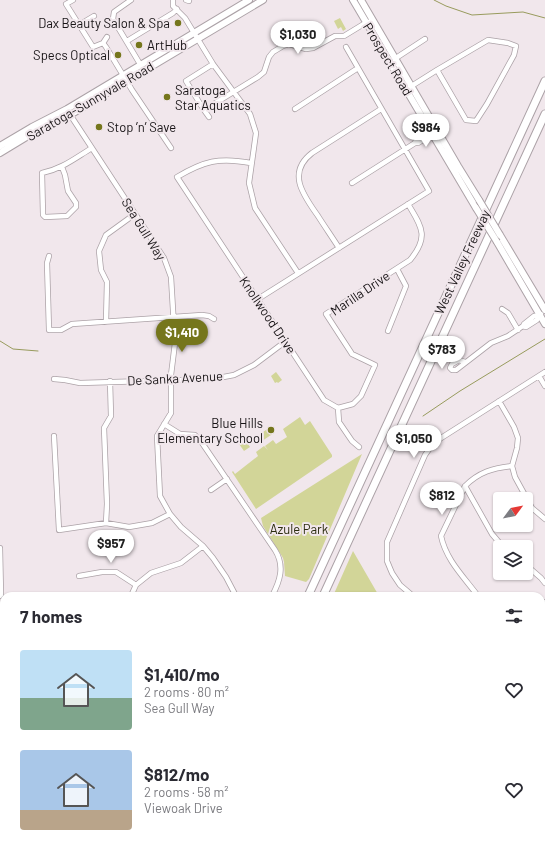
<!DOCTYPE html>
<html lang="en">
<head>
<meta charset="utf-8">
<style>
	:root { --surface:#fff; --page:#f7f7f7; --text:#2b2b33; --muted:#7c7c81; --accent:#75761c }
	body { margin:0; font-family:Barlow,sans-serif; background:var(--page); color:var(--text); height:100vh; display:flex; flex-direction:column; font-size:15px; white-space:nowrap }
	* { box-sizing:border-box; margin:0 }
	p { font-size:13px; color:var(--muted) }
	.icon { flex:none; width:22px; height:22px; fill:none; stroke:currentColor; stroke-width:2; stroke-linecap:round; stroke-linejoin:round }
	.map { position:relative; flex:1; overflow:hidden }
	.side { position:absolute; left:0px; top:592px; width:545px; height:256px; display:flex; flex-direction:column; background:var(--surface); border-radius:12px 12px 0 0; box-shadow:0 1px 3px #0004 }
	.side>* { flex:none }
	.needle { width:26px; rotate:58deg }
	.fabs { position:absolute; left:493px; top:492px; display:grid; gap:8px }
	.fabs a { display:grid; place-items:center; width:40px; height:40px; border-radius:4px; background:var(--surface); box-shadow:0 1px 3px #0004; font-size:20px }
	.price { position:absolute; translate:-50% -34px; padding:0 9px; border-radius:14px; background:#fff; color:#222; font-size:13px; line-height:26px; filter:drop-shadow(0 1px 2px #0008) }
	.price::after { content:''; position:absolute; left:50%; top:24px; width:12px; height:9px; margin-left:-6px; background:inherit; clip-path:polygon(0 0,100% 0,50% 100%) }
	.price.on { background:var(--accent); color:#fff }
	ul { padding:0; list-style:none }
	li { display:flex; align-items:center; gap:12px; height:100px; padding:0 20px }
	li span { display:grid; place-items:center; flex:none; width:112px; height:80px; border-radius:4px; color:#555 }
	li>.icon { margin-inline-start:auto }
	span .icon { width:48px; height:48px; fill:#fffc; stroke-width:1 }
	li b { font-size:17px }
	h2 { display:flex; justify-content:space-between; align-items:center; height:48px; padding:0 20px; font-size:17px }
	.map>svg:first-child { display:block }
</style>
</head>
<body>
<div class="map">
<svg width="545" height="848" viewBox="0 0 545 848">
	<rect width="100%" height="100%" fill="#f1e7ec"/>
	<!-- park -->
	<path fill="#d2d598" d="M340,18l6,11 -3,2 -2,-4 -3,2 -4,-8z
		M276,372l6,8 -4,3 -1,-1 -2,1 -4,-7z
		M300,417l5,8 5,-4 22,34v2l-76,52 -24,-37 1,-1 2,3 23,-18 -2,-4 8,-6 4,4 -3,-4 8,-6 3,4 11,-7 -4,-8z
		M270,427l4,6 -15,10 -4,-5z
		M245,440l5,7 -6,4 -5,-7z
		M362,454l-53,125 -3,3 -21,-6 -1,-14 -1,-4 -20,-32 -2,-8z
		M353,551l26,45h-46z"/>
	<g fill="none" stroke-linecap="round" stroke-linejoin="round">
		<!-- stream -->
		<path stroke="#989b5d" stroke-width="1" d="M434,0l12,6 26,9 51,-3 22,6
			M0,341l13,8 25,2
			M423,416l37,-25 85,-52"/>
		<defs>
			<path id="minor" d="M73,0l-7,4 27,43 10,-4 3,4 26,43 39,58
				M131,0l-17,12 -1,7 27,45
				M173,0v6l12,12 28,46 37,50 6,19 -7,50 6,25 43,65
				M186,0l3,1
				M79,25l15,-9
				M488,40l20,3 8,3 -2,9 -27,49 -11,17 -10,-1 -29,-50z
				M127,41l46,-28 4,-4
				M103,43l4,-6
				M396,58l29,-19
				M213,64l-27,17 18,29 54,-33 6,-5 5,-15 4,-5 10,-6 6,-2 17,5 7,-1 22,-12h9l23,-14h2l6,4
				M410,87l27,-17
				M295,109l63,-41
				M204,110l5,7
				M69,113l95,145 7,19 4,66 -4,32v38l-14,23 3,60 10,18 11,13 22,19 10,12 13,19 10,19
				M415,143h3l16,-10
				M251,163c-32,-6 -47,-2 -74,14l147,223 14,8 1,14 13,19 7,6
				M62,167l3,8 3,16 8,12v4l-9,9 -22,1 -2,-2 -1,-42c20,-4 33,-15 50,-25
				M352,183l63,-40 1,-3 17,-9
				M339,248c-7,-11 -14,-21 -21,-32 -14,-20 -32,-43 -6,-63l69,-44
				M49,256l-2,7 2,67h12l11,-6 130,-9 7,1 5,3
				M258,299l171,-108 -83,-144
				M502,309l6,4 10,17
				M106,322l1,-40 -6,-12 -2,-19 7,-16 29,-21
				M523,326l3,1 11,-7 4,-6
				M388,331l18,-45 -9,-17
				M465,362l-6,-2 -7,4 -2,4 2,2h4l35,-27 17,-7 15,-10 1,-2 10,-8 6,-1
				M539,376l6,10
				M54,379l11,1 15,3 133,-4 21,-4 20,-10 32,-24
				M499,401l15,26 4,11 -1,10 -5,18 3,11 17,31 13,11
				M338,408l15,-4 8,-8 14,-31 -23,-11 -26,-40 84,-54c20,-24 11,-34 -2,-56
				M164,424l16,10 15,1 5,5 75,110c10,16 5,31 -3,46
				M54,436l5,94 47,-7 23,4 23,-4 18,-9
				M465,486l27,48 11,13
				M211,490l16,-11
				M106,523l1,-19 -3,-76 7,-12 -1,-35
				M0,548l1,47 -1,1
				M526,565l15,13 4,5
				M79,576l23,-4h14l20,13
				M131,596l5,-11 15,-12 30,-10 22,-17
				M413,596l-13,-11 -8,-12 -5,-12v-19l38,-87 5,-7 8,-8 107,-68
				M478,596c-14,-19 -32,-36 -37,-60l24,-50c14,-14 28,-18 47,-20
				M541,604l4,-2
				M0,654l4,-3
				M541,665l4,-4
				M0,732l4,5
				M0,755l4,-5
				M541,785l4,3
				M541,805l4,-6
				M127,844l2,4
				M294,844l2,4
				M353,844l2,4
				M264,848l1,-4
				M428,848c16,-3 34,0 49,-4"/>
			<path id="major" d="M353,0l123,208
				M361,0l97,166 21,34
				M0,146l32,-19 35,-18 182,-109
				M0,153l33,-20 37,-18 193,-115
				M500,235l45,75
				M497,242l48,82
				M0,676l4,7
				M94,844l3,4"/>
			<path id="highway" d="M308,596l237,-515
				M323,596l222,-482
				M216,848l1,-4
				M230,848v-4"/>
		</defs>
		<!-- minor casing -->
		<use href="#minor" stroke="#aca2a7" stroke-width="6"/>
		<!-- major casing -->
		<use href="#major" stroke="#aca2a7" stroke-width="8"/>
		<!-- highway casing -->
		<use href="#highway" stroke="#aca2a7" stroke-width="9"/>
		<!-- minor -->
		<use href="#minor" stroke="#fff" stroke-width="4.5"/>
		<!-- major -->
		<use href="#major" stroke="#fff" stroke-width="6"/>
		<!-- highway -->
		<use href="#highway" stroke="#fff" stroke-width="7"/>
		<defs>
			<path id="major-bridge" d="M479,200l21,35
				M476,208l21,34"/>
		</defs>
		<!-- major-bridge casing -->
		<use href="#major-bridge" stroke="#aca2a7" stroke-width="8" stroke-linecap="butt"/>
		<!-- major-bridge -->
		<use href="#major-bridge" stroke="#fff" stroke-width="6"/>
	</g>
	<!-- markers -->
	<g fill="#75761c" stroke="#f1e7ec" stroke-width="1.5">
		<circle cx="178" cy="23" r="4"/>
		<circle cx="139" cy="45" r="4"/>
		<circle cx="118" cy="55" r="4"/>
		<circle cx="167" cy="97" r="4"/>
		<circle cx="99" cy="127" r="4"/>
		<circle cx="271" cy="430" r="4"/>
	</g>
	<g text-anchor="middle" stroke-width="4" stroke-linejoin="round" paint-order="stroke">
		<!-- poi labels -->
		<g font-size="13" fill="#181416" stroke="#f1e7ec" text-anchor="end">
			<text x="170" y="28">Dax Beauty Salon &amp; Spa</text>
			<text x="147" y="50" text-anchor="start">ArtHub</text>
			<text x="110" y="60">Specs Optical</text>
			<text x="175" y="95" text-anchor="start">Saratoga<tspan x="175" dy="15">Star Aquatics</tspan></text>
			<text x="107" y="132" text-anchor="start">Stop ’n’ Save</text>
			<text x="263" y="428">Blue Hills<tspan x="263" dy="15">Elementary School</tspan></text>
		</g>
		<!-- street labels -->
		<g font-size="13" fill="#181416" stroke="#f1e7ec">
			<text transform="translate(388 59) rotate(59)" y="5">Prospect Road</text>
			<text transform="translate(90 101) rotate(-30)" y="5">Saratoga-Sunnyvale Road</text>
			<text transform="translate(144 229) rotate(58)" y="5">Sea Gull Way</text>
			<text transform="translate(462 262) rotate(-65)" y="5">West Valley Freeway</text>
			<text transform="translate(360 293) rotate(-34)" y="5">Marilla Drive</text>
			<text transform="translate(268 315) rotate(56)" y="5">Knollwood Drive</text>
			<text transform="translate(175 378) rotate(-3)" y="5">De Sanka Avenue</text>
		</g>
		<!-- park labels -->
		<g font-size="13" fill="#2b2c0f" stroke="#f1e7ec">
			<text x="299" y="534">Azule Park</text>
		</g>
	</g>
</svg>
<div class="fabs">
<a><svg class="needle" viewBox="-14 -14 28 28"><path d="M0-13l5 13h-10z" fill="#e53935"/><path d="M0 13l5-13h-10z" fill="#7c7c81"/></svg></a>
<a><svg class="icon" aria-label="layers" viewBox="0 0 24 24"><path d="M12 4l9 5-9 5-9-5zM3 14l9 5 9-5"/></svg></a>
</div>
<b class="price" style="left:298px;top:55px">$1,030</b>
<b class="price" style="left:426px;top:148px">$984</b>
<b class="price on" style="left:182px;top:353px">$1,410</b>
<b class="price" style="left:442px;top:370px">$783</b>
<b class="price" style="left:414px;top:459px">$1,050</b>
<b class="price" style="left:442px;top:516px">$812</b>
<b class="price" style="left:111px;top:564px">$957</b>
<section class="side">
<h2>7 homes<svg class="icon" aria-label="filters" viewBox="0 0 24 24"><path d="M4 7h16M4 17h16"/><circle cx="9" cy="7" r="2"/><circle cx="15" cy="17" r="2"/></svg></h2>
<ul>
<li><span style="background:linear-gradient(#bfe0f5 60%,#7fa58c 0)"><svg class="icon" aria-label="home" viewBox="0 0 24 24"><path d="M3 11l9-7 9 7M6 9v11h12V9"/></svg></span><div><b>$1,410/mo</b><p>2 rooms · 80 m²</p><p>Sea Gull Way</p></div><svg class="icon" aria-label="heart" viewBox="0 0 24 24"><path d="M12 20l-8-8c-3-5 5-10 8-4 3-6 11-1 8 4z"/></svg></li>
<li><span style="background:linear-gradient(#a9c7e8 75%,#b9a48a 0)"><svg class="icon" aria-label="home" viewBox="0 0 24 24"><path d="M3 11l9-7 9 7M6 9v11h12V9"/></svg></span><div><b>$812/mo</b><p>2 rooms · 58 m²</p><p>Viewoak Drive</p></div><svg class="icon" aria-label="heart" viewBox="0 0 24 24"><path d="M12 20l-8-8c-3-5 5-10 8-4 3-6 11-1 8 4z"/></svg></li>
</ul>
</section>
</div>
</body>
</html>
